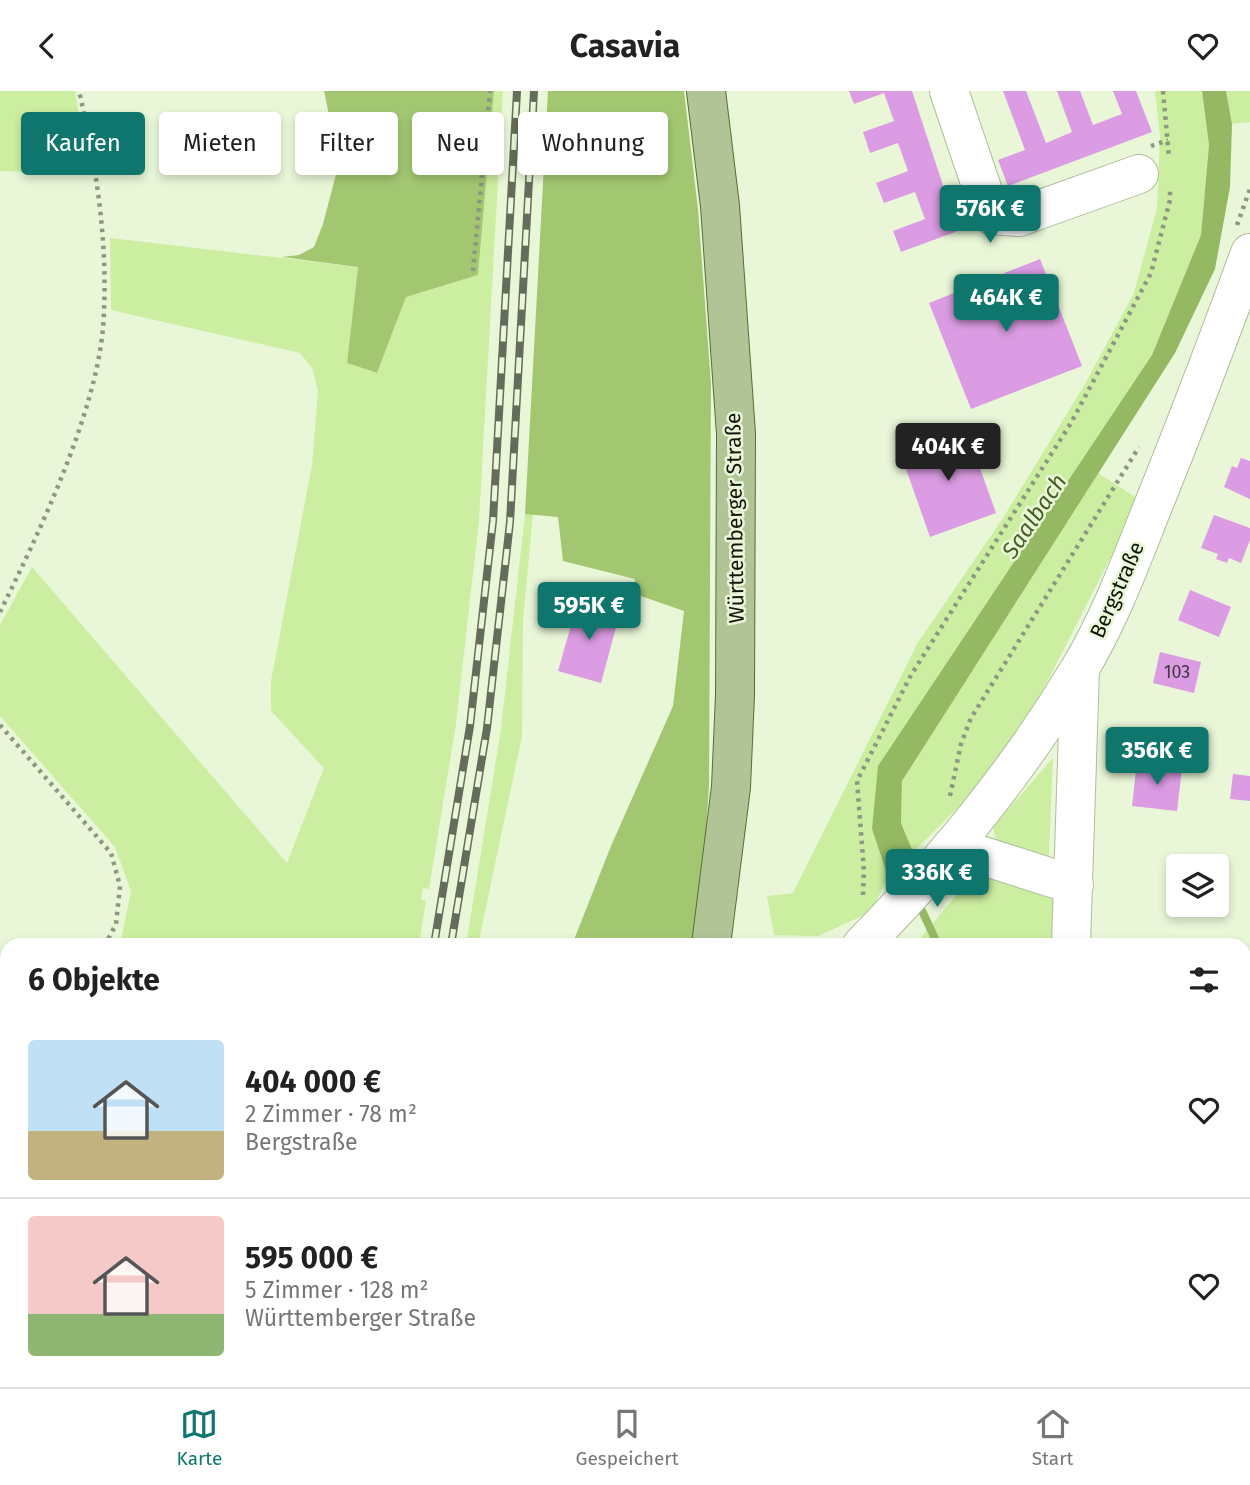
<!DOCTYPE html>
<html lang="de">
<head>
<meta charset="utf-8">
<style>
	:root { --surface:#fff; --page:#f6f6f6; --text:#222; --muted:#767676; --line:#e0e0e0; --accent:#0f766e }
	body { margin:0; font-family:"Fira Sans",sans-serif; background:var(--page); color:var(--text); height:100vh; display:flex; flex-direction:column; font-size:26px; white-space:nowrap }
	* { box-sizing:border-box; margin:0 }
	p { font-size:23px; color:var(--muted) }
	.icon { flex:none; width:38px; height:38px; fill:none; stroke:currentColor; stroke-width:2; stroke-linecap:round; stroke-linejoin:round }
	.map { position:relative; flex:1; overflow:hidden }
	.panel { position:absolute; left:0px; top:847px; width:1251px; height:450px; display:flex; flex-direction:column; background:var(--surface); border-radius:21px 21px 0 0; box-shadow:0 4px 10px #0003 }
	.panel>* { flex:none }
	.banner { position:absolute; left:21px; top:21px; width:700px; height:63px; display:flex; gap:14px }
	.buttons { position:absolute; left:1166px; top:763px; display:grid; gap:14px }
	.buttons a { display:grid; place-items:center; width:63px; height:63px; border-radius:7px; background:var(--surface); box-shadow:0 4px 10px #0003; font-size:35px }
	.price { position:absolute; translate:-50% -60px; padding:0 16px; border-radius:7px; background:var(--accent); color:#fff; font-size:23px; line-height:46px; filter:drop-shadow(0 2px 4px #0008) }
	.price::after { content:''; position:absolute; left:50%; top:42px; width:21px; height:16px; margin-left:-10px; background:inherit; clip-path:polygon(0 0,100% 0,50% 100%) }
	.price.selected { background:#222; color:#fff }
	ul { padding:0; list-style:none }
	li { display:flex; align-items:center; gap:21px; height:175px; padding:0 28px }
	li+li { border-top:2px solid var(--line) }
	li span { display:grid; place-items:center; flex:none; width:196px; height:140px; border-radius:7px; color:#555 }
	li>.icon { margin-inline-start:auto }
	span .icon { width:84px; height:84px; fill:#fffc; stroke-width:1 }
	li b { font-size:30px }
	h2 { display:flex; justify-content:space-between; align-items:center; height:84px; padding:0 28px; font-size:30px }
	.pill { padding:0 24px; border-radius:7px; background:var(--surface); box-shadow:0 4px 10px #0003; font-size:24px; line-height:63px }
	.pill.selected { background:var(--accent); color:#fff }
	header { display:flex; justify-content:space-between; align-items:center; height:91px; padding:0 28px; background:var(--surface); font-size:32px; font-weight:700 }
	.dock { display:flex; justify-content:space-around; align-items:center; height:98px; border-top:2px solid var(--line); background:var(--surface); font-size:19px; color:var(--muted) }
	.dock a { display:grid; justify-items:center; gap:4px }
	.dock .selected { color:var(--accent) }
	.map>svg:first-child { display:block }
</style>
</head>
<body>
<header><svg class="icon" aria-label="back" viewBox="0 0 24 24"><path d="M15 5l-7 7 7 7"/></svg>Casavia<svg class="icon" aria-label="heart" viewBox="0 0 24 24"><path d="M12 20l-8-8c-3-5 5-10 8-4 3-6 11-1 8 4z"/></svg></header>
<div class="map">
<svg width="1250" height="1296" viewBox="0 0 1250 1296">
	<rect width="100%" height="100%" fill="#e9f7d8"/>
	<!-- green -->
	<path fill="#cceea0" d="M0,0h75l14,84 -89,-4z
		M494,0h9l-24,430 -23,203 -27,165 -6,-1 -2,12 5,1 -7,44h-303l5,-5 10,-49 -16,-44 -115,-131v-91l32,-58 255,296 37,-95 -53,-57v-30l41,-216 6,-74 -6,-23 -12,-15 -189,-43 -1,-72 248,29 -11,96 30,10 29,-76 72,-22z
		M1155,0h47l7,54 -8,90 -49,120 -280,474 16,48 -17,35 -53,24 -44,-1 -7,-39 26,-3 124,-249 86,-126 82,-134 49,-91 23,-85 3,-71z
		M1226,0h24v31l-18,2z
		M1098,382l42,27 -98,192 -62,94 -67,66 -12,-29 1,-42z
		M525,423h8l-10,107 -1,115 -44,209h-12l35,-216z
		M1053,667l-4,97 -3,4 19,40 -3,46h-147l82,-99 -4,-19z
		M7,1061v229h26l-3,6h-30v-220z
		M153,1290h151l-2,6h-152z
		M654,1290h269l-2,6h-268z"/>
	<!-- forest -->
	<path fill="#a3c771" d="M324,0h170l-16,184 -72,22 -29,76 -30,-10 11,-96 -76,-10 17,-2 15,-8 9,-23 16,-61z
		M548,0h136l14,118 13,175 -2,402 -11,159h-126l39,-99 62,-140 11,-95 -52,-18 3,-14 -72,-18 -5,-44 -33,-3z"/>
	<!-- water -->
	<path fill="#95b863" d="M1202,0h24l6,33 -2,63 -15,82 -40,84 -273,428 -1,42 12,29 -25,25 -16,-48 6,-63 274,-411 49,-120 8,-90z"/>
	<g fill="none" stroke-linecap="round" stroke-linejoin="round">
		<!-- stream -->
		<path stroke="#95b863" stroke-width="8" d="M895,765l13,27
			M917,809l21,45
			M1066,1290v6
			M880,1296l5,-6"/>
	</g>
	<!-- building -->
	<path fill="#db9ce3" d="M849,0h63l46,140 -57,21 -8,-21 32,-12 -10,-27 -31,11 -8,-20 32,-12 -10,-28 -28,10 -7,-21 31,-11 -10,-28 -30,11z
		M1003,0h23l20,52 26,-11 -15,-41h23l13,34 29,-11 -9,-23h23l16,41 -144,54 -10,-26 27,-10z
		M1040,168l42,107 -111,43 -42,-106z
		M966,338l30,84 -66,24 -30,-85z
		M1241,367l9,3v38l-26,-12 8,-21 5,2z
		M1214,424l36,13v12l-9,23 -12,-5 -2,5 -11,-4 2,-5 -17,-6z
		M1190,499l41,17 -12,30 -41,-17z
		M578,510l42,12 -19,70 -43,-12z
		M1160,561l41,10 -7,31 -41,-10z
		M1137,671l45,6 -5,43 -45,-5z
		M1233,683l17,2v25l-20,-2z
		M523,1290h22l9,6h-35z
		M981,1290h35v3h-35z"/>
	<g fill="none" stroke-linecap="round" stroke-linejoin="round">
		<defs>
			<path id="minor" d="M949,0l42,124 28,2 120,-43
				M952,755l122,39
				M862,854c82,-83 157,-175 217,-275 31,-51 52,-109 74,-164 34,-84 66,-168 97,-253
				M1071,854l9,-276
				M1043,1296l1,-6"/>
			<path id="major" d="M706,0l14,115 16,228 -1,261 -4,92 -20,158
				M616,1296l1,-6"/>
		</defs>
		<!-- minor casing -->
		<use href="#minor" stroke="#afbd9f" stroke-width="40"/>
		<!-- major casing -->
		<use href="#major" stroke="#576d36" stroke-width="40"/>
		<!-- path -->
		<path stroke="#8e9781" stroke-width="4.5" stroke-dasharray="3.5 5" stroke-linecap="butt" d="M1163,0l6,67
			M1151,55l17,-6
			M1237,134l13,-36
			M473,180l17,-180
			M0,521c39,-79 95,-196 103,-284 6,-80 -6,-159 -24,-237
			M0,634l111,128 9,33 -4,38 -11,21
			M950,705l11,-52 10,-26 168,-271
			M863,804l1,-24 -7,-90 54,-106 160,-252 80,-150 19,-73v-12
			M0,1031l7,-18"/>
		<!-- minor -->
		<use href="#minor" stroke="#fff" stroke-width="38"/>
		<!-- major -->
		<use href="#major" stroke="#b1c495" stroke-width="38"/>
		<defs>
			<path id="rail" d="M434,854l36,-219 23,-205 24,-430
				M451,854l36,-217 23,-206 24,-431
				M317,1296l2,-6
				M335,1296l2,-6"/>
		</defs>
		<!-- rail casing -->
		<use href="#rail" stroke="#656d5a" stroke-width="8"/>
		<!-- rail -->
		<use href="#rail" stroke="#e9f7d8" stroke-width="5" stroke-dasharray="16" stroke-linecap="butt"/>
	</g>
	<g text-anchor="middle" stroke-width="5" stroke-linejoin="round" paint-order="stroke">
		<!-- number labels -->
		<g font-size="18" fill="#433640">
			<text x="1177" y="587">103</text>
		</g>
		<!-- street labels -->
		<g font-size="21" fill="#101409" stroke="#e9f7d8">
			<text transform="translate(735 427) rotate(-91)" y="7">Württemberger Straße</text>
			<text transform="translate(1117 499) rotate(-66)" y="7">Bergstraße</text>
		</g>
		<!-- water labels -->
		<g font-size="23" font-style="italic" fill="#475e22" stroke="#e9f7d8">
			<text transform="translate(1034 425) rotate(-56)" y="8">Saalbach</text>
		</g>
	</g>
</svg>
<div class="buttons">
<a><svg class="icon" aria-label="layers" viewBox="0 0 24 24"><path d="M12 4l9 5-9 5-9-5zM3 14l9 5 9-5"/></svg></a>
</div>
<b class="price" style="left:990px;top:154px">576K €</b>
<b class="price" style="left:1006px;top:243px">464K €</b>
<b class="price selected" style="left:948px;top:392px">404K €</b>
<b class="price" style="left:589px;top:551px">595K €</b>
<b class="price" style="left:1157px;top:696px">356K €</b>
<b class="price" style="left:937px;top:818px">336K €</b>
<div class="banner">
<a class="pill selected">Kaufen</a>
<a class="pill">Mieten</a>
<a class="pill">Filter</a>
<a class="pill">Neu</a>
<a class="pill">Wohnung</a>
</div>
<section class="panel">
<h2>6 Objekte<svg class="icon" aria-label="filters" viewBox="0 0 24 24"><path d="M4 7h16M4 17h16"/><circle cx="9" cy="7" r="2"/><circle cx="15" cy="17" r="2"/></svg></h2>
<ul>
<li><span style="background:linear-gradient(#bfe0f5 65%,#c2b280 0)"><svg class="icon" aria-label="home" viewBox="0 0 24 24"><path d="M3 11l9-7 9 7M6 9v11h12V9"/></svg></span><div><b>404 000 €</b><p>2 Zimmer · 78 m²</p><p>Bergstraße</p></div><svg class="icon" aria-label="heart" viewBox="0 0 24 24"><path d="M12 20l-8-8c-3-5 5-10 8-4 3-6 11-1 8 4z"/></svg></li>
<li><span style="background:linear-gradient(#f6c9c9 70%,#8fb573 0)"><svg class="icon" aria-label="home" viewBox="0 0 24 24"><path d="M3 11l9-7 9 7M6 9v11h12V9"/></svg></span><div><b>595 000 €</b><p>5 Zimmer · 128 m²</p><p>Württemberger Straße</p></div><svg class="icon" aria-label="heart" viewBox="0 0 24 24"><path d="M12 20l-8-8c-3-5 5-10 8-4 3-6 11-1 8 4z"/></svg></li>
</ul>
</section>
</div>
<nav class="dock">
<a class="selected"><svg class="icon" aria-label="map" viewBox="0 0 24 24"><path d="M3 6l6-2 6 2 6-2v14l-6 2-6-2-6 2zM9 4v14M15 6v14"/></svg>Karte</a>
<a><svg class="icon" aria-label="saved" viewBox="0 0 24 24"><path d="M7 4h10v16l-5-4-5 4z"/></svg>Gespeichert</a>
<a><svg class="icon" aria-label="home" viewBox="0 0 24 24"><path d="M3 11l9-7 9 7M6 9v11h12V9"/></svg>Start</a>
</nav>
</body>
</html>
